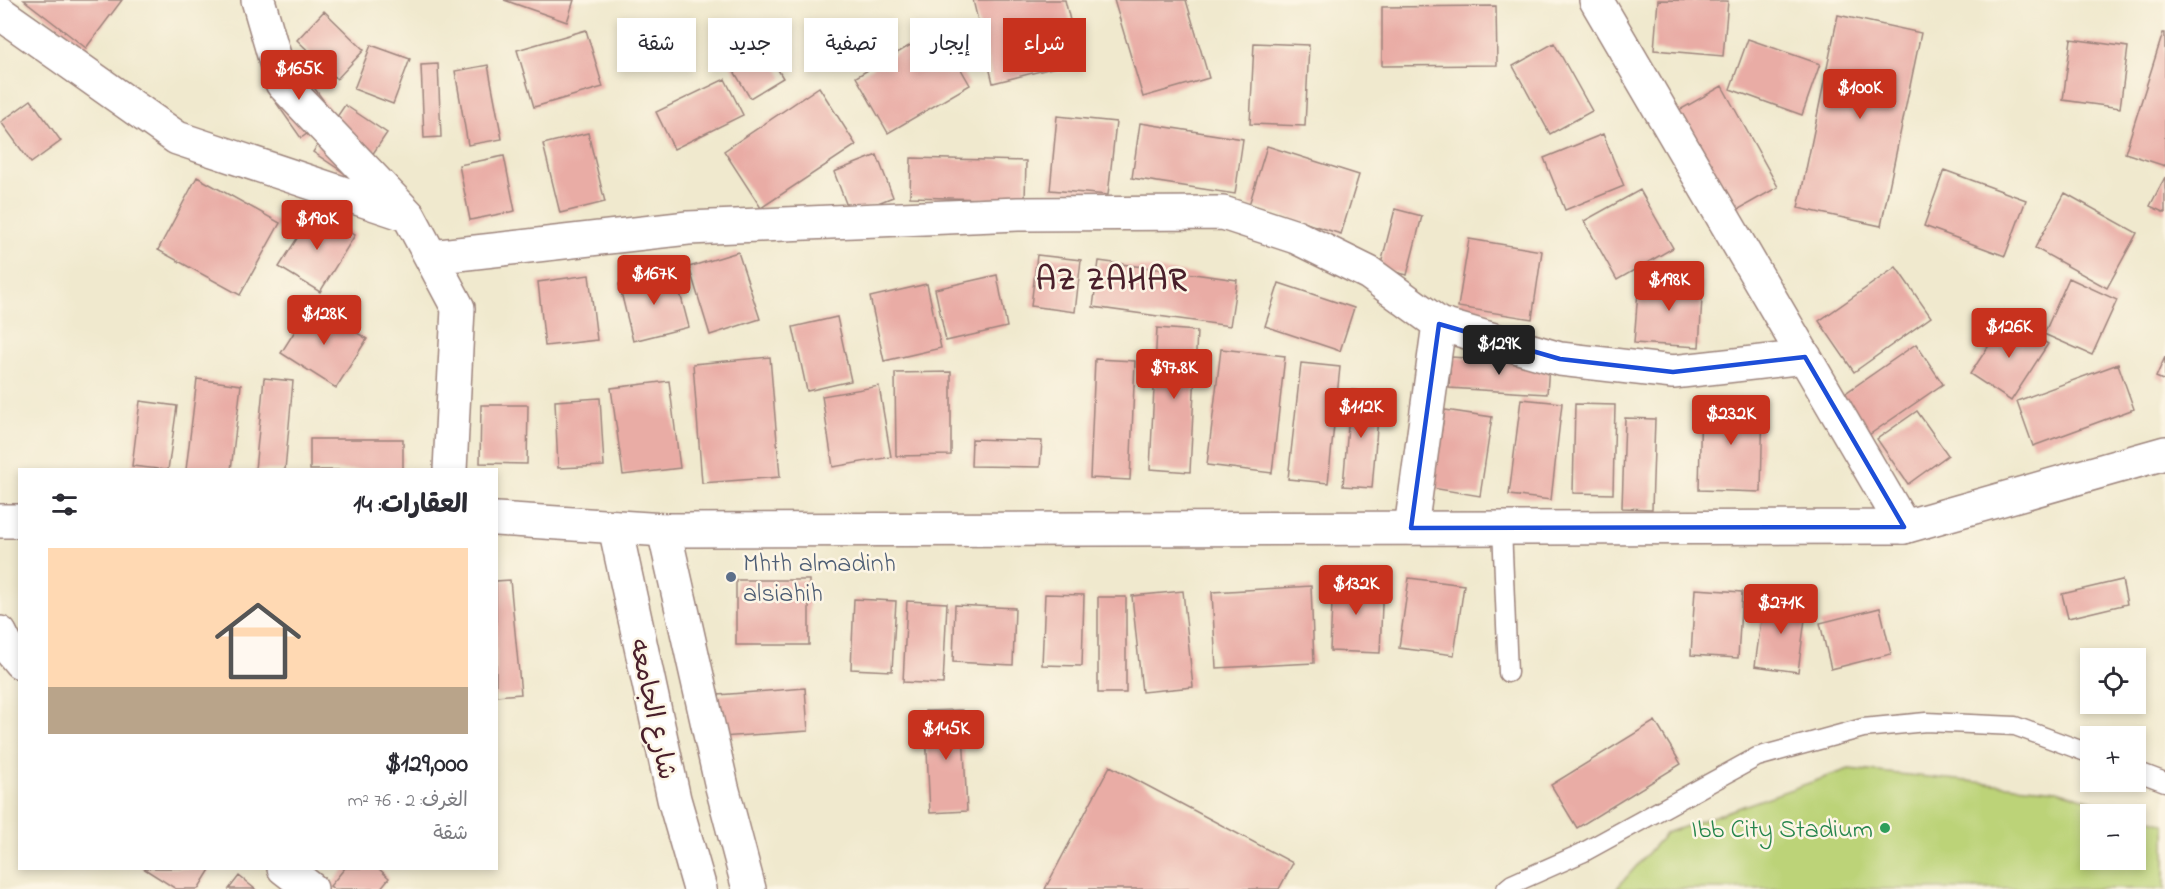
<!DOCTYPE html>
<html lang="ar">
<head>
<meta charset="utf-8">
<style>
	:root { --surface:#fff; --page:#f7f7f7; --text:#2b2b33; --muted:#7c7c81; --line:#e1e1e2; --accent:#c8321e }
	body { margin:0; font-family:"Indie Flower","Playpen Sans Arabic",sans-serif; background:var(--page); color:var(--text); direction:rtl; height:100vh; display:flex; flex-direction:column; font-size:22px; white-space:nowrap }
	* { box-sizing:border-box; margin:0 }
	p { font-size:20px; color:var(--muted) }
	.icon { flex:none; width:33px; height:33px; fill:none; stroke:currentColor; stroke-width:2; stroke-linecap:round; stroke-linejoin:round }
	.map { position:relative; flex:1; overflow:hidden; direction:ltr }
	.side { position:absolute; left:18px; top:468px; width:480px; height:402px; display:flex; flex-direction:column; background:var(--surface); border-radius:0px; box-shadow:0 3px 9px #0003; direction:rtl }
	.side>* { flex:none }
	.top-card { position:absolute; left:516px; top:18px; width:570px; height:54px; direction:rtl; display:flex; gap:12px }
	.controls { position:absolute; left:2080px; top:648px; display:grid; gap:12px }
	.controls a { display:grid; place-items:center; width:66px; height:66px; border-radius:0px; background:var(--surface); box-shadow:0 3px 9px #0003; font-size:30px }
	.price { position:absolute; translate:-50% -51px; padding:0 14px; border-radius:6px; background:var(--accent); color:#fff; font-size:20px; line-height:39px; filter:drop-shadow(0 2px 3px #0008) }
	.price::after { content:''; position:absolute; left:50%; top:36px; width:18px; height:14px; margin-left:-9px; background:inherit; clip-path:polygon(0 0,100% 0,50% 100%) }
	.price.on { background:#222; color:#fff }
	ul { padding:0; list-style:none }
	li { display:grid; align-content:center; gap:12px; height:318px; padding:0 30px }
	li+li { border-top:2px solid var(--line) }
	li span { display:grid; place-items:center; height:186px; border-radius:0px; color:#555 }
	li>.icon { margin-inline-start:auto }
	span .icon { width:108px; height:108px; fill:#fffc; stroke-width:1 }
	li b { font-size:26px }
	h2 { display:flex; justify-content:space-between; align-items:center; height:72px; padding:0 30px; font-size:26px }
	.chip { padding:0 21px; border-radius:0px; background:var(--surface); box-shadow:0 3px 9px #0003; font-size:21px; line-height:54px }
	.chip.on { background:var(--accent); color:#fff }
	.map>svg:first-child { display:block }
</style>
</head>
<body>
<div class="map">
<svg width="2165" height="889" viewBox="0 0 2165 889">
	<rect width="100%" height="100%" fill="#fcf5e5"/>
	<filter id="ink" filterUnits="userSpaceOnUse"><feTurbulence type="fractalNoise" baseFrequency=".0167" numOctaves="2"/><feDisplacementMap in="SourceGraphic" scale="12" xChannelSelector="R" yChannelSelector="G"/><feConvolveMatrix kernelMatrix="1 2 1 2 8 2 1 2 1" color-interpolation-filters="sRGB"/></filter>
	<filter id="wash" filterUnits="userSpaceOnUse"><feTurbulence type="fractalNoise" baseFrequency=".008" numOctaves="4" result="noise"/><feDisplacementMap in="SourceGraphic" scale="24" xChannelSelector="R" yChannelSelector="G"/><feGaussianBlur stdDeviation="1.35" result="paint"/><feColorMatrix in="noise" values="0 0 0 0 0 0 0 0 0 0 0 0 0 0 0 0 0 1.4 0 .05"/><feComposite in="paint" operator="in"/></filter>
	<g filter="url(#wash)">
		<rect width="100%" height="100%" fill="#f0e9ce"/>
		<!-- green -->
		<path fill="#bcd378" stroke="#837952" stroke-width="1.5" d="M1849,769l208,21 77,24h-43v46h45v-45l29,9v65h-549l50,-56z"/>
		<g id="blocks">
			<!-- building -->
			<path fill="#e9aca5" d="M24,0h98l-36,48z
				M504,0h70l-7,22z
				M973,0h92l15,61 -87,22z
				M1114,0h72l23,78 -66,19z
				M1658,0l70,1 -5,55 -69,-6z
				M1496,6l1,59 -115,1v-59z
				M324,11l40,39 -27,29 -40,-39z
				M1838,15l83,18 -40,193 -83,-18z
				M938,29l32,56 -82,48 -32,-56z
				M586,30l17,57 -69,20 -17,-57z
				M2163,33h2v133l-40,-13z
				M1748,39l72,25 -18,51 -72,-26z
				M2071,39l57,8 -8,61 -57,-8z
				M762,43l21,35 -33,20 -21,-35z
				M1254,43l55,2 -4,81 -55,-2z
				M1554,43l38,68 -42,23 -37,-68z
				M371,45l39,14 -17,45 -39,-15z
				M297,64l37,51 -33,23 -36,-51z
				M438,64l3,73 -17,1 -3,-73z
				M488,65l14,74 -34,6 -13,-74z
				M725,79l18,36 -69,34 -18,-37z
				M1722,86l56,101 -46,26 -56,-101z
				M819,87l37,58 -95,63 -37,-57z
				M31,100l30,41 -30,22 -30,-41z
				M345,105l42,28 -32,47 -42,-28z
				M1057,116l59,6 -8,73 -58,-5z
				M1140,123l103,16 -8,55 -103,-16z
				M588,133l17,69 -45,11 -17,-69z
				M1603,134l21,52 -59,24 -21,-52z
				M1267,146l92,29 -18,59 -92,-29z
				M877,155l16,42 -43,17 -16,-42z
				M504,156l11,55 -45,9 -11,-55z
				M911,158l115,3 -1,39 -115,-3z
				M1944,170l82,30 -21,56 -81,-30z
				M197,177l83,46 -40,72 -82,-45z
				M2165,177v36l-15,-7z
				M1640,190l33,58 -56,32 -33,-59z
				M2065,193l72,40 -30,55 -72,-40z
				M1395,209l27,7 -15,59 -27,-7z
				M315,210l40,25 -35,57 -41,-25z
				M1469,239l73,12 -10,68 -74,-12z
				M738,252l22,67 -50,16 -21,-68z
				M1037,255l44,5 -6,52 -44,-6z
				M1099,261l138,19 -7,46 -137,-19z
				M1896,267l35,50 -77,55 -35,-51z
				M674,270l15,57 -56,14 -14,-57z
				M589,275l8,65 -52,6 -7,-64z
				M997,275l10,52 -61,14 -11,-52z
				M1639,277l64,5 -4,65 -65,-4z
				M2069,278l48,22 -25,55 -48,-21z
				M1279,283l75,25 -14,43 -75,-25z
				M927,284l14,64 -57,13 -14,-64z
				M312,304l55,35 -31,49 -55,-35z
				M837,317l14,64 -44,10 -14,-64z
				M2007,318l41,26 -37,57 -41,-27z
				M1157,328l40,3 -7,141 -40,-3z
				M1916,344l27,40 -80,55 -26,-40z
				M1221,349l64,7 -13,117 -65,-8z
				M770,357l10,120 -78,6 -9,-119z
				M1451,357l98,7 -2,30 -98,-6z
				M2165,357v24l-9,-4z
				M1095,359l40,2 -5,119 -40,-2z
				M1301,363l39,4 -12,116 -40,-4z
				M2118,364l16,45 -101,37 -16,-45z
				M951,372v83l-55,1 -1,-83z
				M264,378l29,3 -8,89h-30z
				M197,379l44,6 -10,85h-45z
				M669,381l11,87 -57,7 -12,-87z
				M879,386l12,71 -58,10 -11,-71z
				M1351,390l29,3 -8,95 -29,-2z
				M600,398l4,68 -46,2 -3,-67z
				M1521,399l41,4 -11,97 -42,-5z
				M1701,400l62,1 -2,91 -62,-2z
				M140,401l37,5 -9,64 -36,-4z
				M1575,404l40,1 -2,89 -40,-1z
				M481,405h47l-1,59 -47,-1z
				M1445,410l47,7 -12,79 -48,-8z
				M1917,411l31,44 -40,29 -31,-45z
				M1625,418l30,1 -3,90 -30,-1z
				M310,439h93v31h-93z
				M972,439l70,2 -2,26 -69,-1z
				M1333,578l50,2 -3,73 -50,-2z
				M1409,578l55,7 -10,70 -55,-7z
				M510,580l11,114 -25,2v-115z
				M736,580h73v65h-73z
				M2122,580l5,24 -59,14 -6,-24z
				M1311,586l3,77 -98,5 -4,-76z
				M1695,589l47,3 -4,66 -47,-3z
				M1183,591l10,96 -51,5 -10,-96z
				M1045,594l39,1 -2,71 -40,-1z
				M1098,597h28v96h-28z
				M1764,598l43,6 -9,68 -43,-6z
				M854,599l42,2 -4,70 -41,-2z
				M907,601l40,2 -4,81 -40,-2z
				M955,605l60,3 -2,57 -60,-3z
				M1880,608l11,46 -60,15 -11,-46z
				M805,688l3,43 -87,6 -3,-42z
				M962,710l5,101 -37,2 -5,-102z
				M1655,721l26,43 -104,64 -26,-43z
				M1110,766l183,97 -14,26h-234z
				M143,868h68l-13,21h-22z
				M345,868h33l11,10 -9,11h-46l-4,-3z
				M239,876l16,13h-26z"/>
		</g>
	</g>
	<g filter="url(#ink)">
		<use href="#blocks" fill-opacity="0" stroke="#9d847c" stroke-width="1.5"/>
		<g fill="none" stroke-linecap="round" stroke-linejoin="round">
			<defs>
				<path id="service" d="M1502,528l6,145
					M2136,771l29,11
					M1506,889l6,-5 70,-31 175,-96 106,-29 63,-6 89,4 76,28"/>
				<path id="minor" d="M258,0l24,83 127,133 49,92 -8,162
					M1596,0l308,527
					M0,13l177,125 228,76
					M431,257l257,-29 330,-14 205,-1 73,24 73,36 70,51 121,35 113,13 132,-15
					M1411,528l28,-204
					M0,633l6,12 14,17
					M284,868l27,21"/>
				<path id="tertiary" d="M615,527l59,272 26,90
					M664,530l58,257 27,102"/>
				<path id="secondary" d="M496,519l168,11 1240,-3 261,-74
					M0,521h20"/>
			</defs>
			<!-- service casing -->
			<use href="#service" stroke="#9d847c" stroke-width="21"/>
			<!-- minor casing -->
			<use href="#minor" stroke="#9d847c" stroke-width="36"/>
			<!-- tertiary casing -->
			<use href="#tertiary" stroke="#9d847c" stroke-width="36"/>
			<!-- secondary casing -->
			<use href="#secondary" stroke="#9d847c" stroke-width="36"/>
			<!-- service -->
			<use href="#service" stroke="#fff" stroke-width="18"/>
			<!-- minor -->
			<use href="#minor" stroke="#fff" stroke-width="33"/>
			<!-- tertiary -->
			<use href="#tertiary" stroke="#fff" stroke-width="33"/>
			<!-- secondary -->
			<use href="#secondary" stroke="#fff" stroke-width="33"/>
		</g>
	</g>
	<!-- marked area -->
	<path fill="none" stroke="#1d4ed8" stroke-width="4.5" stroke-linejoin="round" d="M1439,324l121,35 113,13 132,-15 99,170 -493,1z"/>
	<!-- markers -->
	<circle fill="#5c6f8a" stroke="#fcf5e5" stroke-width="2" cx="731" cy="577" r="6"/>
	<circle fill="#2e9e5b" stroke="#fcf5e5" stroke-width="2" cx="1885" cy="828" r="6"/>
	<g text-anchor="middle" stroke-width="5" stroke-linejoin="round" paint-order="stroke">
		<!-- service labels -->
		<g font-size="26" fill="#4e5e75" stroke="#fcf5e5" text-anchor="start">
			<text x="743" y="571">Mhth almadinh<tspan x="743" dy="30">alsiahih</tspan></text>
		</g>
		<!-- street labels -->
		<g font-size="26" fill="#4a1f2b" stroke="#fcf5e5">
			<text transform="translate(654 709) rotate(78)" y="9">شارع الجامعه</text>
		</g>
		<!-- leisure labels -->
		<g font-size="26" fill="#27864d" stroke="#fcf5e5" text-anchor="end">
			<text x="1873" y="837">Ibb City Stadium</text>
		</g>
		<!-- district labels -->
		<g font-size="32" font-weight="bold" letter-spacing="1.5" fill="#4a1f2b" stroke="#fcf5e5">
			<text x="1112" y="289">AZ ZAHAR</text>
		</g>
	</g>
</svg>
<div class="controls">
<a><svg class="icon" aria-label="locate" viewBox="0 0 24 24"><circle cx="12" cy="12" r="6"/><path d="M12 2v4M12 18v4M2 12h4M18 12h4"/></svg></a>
<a>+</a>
<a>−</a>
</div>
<b class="price" style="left:299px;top:101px">$165K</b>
<b class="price" style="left:1860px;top:120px">$100K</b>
<b class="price" style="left:317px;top:251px">$190K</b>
<b class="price" style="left:654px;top:306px">$167K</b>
<b class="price" style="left:1669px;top:312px">$198K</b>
<b class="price" style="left:324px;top:346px">$128K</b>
<b class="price" style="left:2009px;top:359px">$126K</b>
<b class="price on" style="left:1499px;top:376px">$129K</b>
<b class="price" style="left:1174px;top:400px">$97.8K</b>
<b class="price" style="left:1361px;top:439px">$112K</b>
<b class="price" style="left:1731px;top:446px">$232K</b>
<b class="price" style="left:1356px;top:616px">$132K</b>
<b class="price" style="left:1781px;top:635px">$271K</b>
<b class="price" style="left:946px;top:761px">$145K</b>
<div class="top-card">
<a class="chip on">شراء</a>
<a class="chip">إيجار</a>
<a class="chip">تصفية</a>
<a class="chip">جديد</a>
<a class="chip">شقة</a>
</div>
<section class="side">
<h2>العقارات: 14<svg class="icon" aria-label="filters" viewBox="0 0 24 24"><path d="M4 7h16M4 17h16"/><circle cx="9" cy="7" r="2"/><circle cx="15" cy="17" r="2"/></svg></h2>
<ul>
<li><span style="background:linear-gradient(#ffd9b3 75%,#b9a48a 0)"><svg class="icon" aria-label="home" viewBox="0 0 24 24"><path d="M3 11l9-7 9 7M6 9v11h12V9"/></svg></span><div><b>$129,000</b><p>الغرف: 2 · 76 m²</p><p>شقة</p></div></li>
</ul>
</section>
</div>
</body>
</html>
